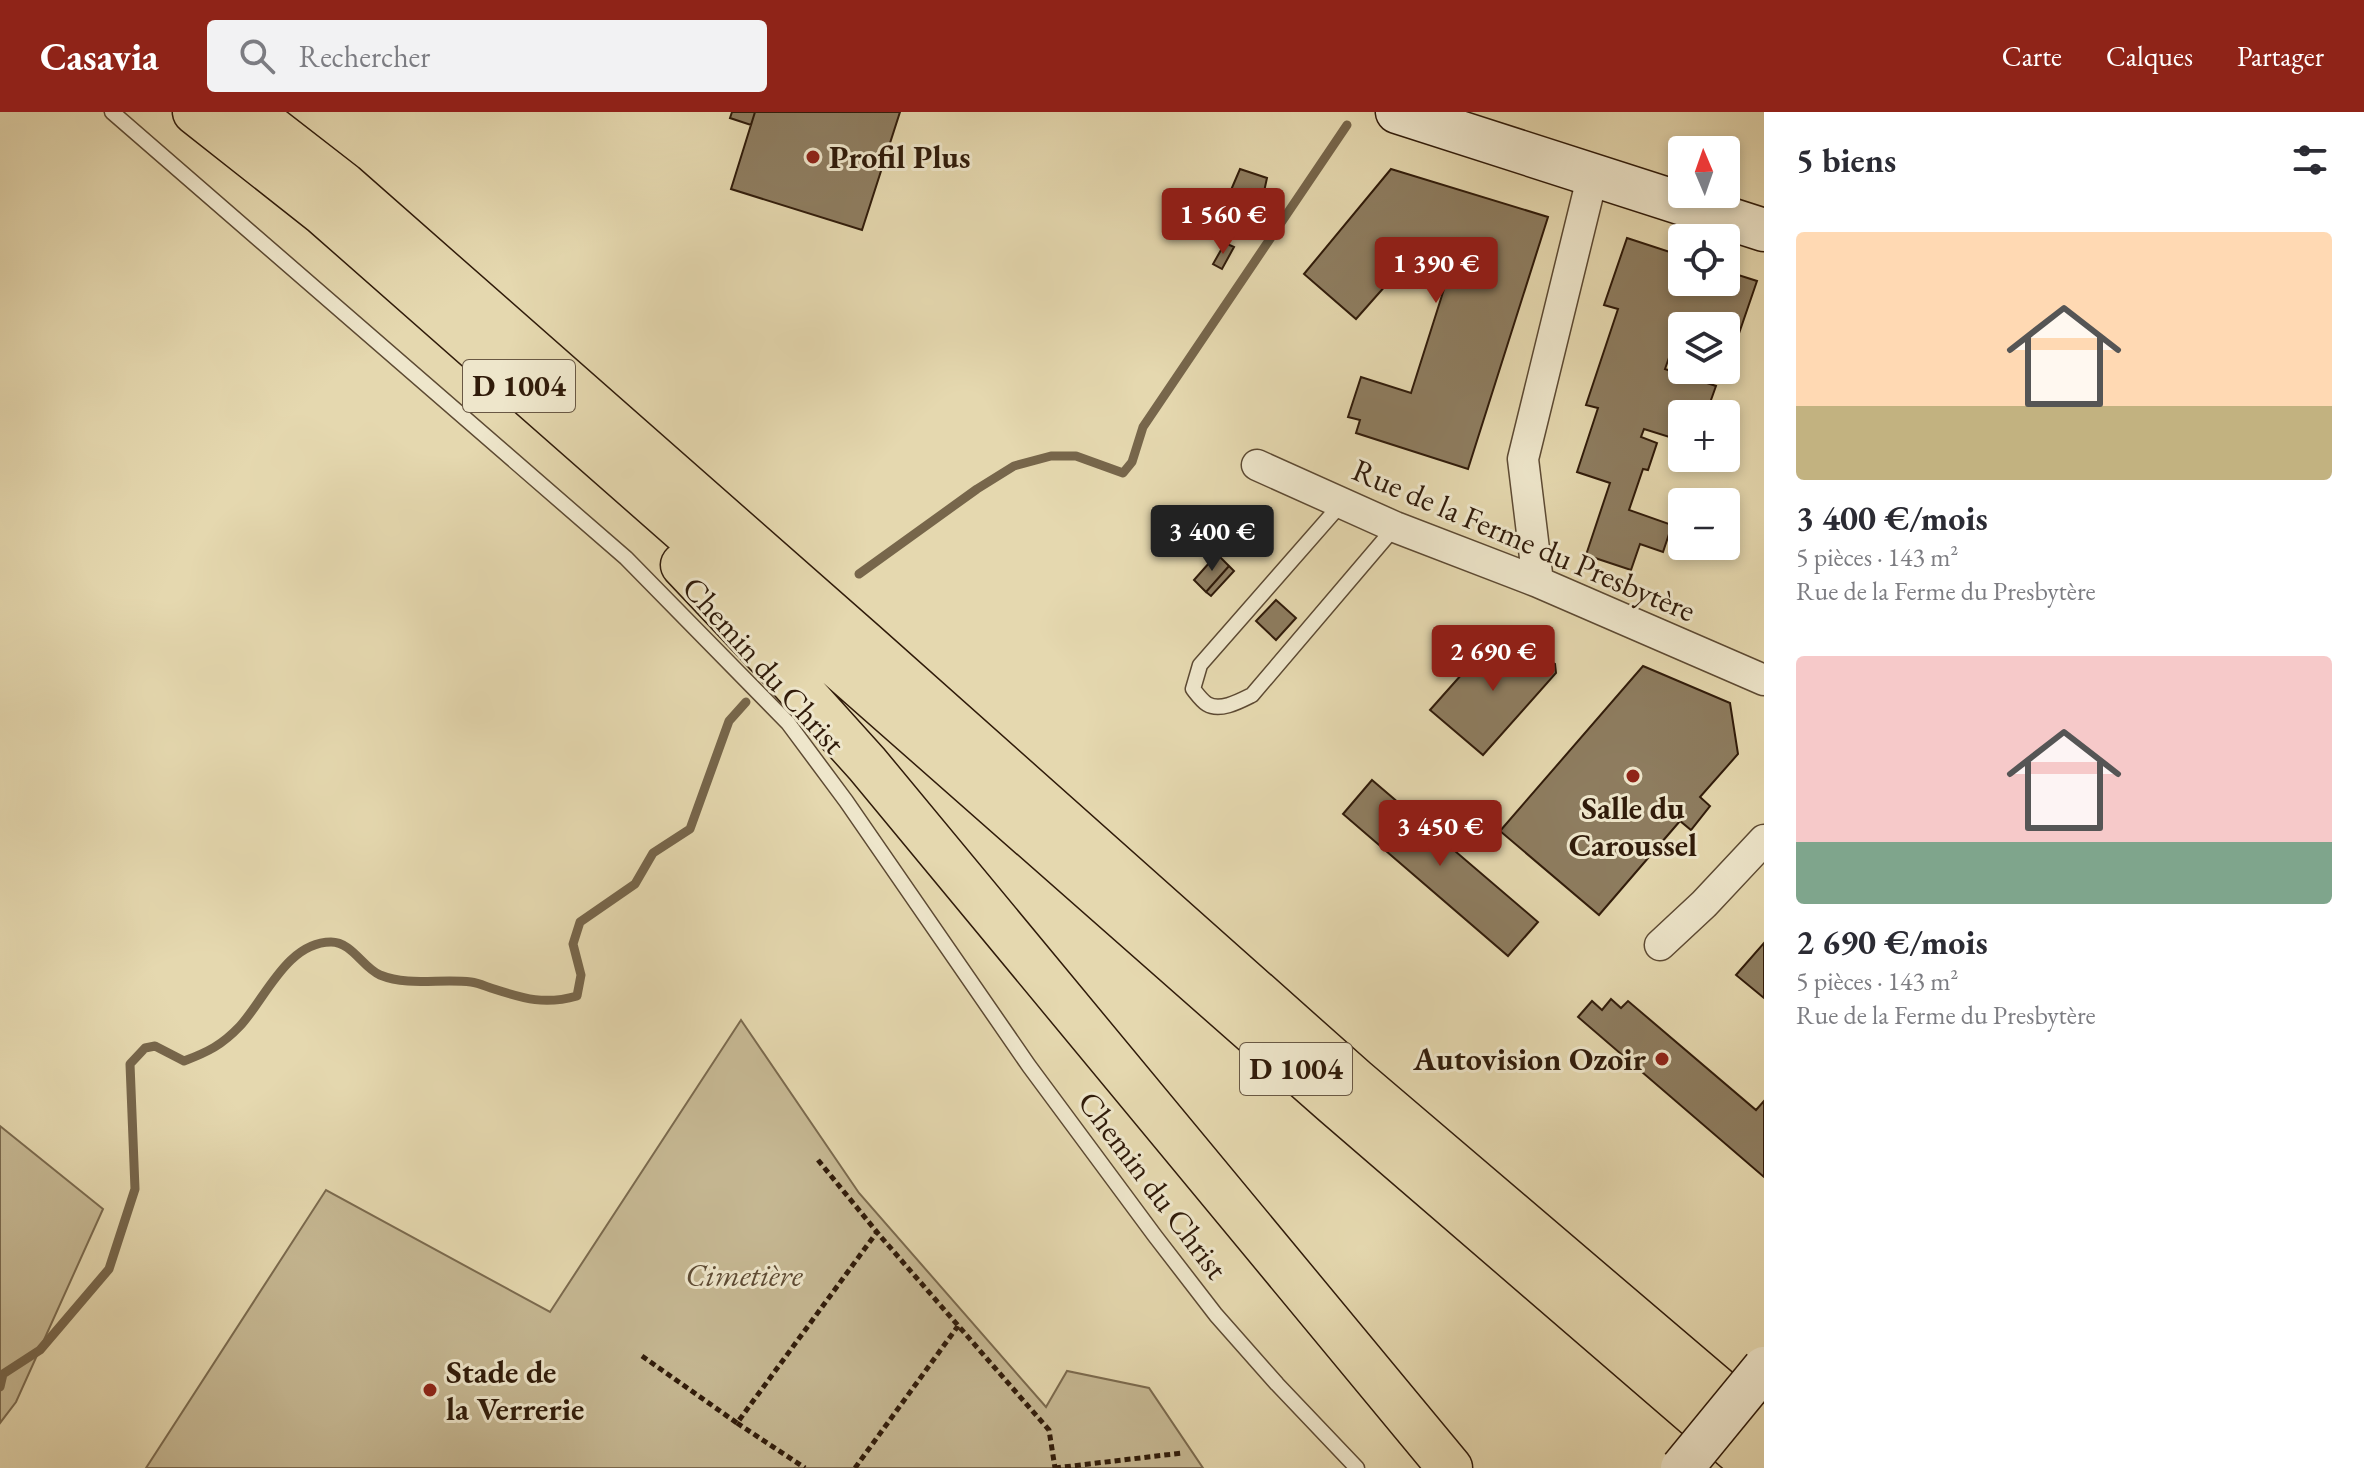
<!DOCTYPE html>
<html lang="fr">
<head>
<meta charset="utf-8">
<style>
	:root { --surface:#fff; --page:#f2f2f3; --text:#2b2b33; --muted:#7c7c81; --accent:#8f2418 }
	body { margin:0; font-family:"EB Garamond",serif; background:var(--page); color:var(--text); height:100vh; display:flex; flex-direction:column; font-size:30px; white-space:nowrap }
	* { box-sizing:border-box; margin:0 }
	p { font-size:26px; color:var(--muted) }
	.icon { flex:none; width:44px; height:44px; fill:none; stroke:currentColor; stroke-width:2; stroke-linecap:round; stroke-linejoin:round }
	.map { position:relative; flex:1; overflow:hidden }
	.panel { display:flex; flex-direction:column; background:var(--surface); width:600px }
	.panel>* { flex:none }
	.needle { width:52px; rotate:358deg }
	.tools { position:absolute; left:1668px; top:24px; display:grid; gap:16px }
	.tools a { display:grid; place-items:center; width:72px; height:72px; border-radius:8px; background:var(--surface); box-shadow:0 4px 12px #0003; font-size:40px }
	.price { position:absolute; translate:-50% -68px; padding:0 18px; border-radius:8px; background:var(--accent); color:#fff; font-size:26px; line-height:52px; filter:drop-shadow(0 2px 4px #0008) }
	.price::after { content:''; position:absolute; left:50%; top:48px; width:24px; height:18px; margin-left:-12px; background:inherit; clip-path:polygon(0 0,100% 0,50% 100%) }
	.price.active { background:#222; color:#fff }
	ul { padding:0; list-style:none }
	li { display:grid; align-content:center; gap:16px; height:424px; padding:0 32px }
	li span { display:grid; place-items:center; height:248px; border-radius:8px; color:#555 }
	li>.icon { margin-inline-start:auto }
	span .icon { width:144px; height:144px; fill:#fffc; stroke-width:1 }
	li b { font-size:34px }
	h2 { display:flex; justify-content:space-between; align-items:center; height:96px; padding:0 32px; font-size:34px }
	header { display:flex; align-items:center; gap:48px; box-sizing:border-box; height:112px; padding:0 40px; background:var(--accent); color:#fff }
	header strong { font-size:38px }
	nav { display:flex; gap:44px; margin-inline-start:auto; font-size:28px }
	.search { width:560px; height:72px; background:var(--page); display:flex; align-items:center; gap:20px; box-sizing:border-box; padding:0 28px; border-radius:8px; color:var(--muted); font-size:30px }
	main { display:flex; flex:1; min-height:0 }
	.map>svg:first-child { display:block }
</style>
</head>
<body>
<header>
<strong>Casavia</strong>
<div class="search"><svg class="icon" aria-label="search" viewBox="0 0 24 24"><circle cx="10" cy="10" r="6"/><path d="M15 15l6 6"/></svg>Rechercher</div>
<nav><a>Carte</a><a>Calques</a><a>Partager</a></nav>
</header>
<main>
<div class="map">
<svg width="1764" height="1356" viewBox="0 0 1764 1356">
	<rect width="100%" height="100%" fill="#e5d8af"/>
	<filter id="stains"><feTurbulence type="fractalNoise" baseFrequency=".0025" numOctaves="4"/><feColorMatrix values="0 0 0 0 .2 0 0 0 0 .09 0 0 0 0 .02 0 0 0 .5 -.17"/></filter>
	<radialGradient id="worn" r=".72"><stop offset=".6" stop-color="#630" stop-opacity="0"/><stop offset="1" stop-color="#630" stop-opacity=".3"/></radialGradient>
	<!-- green -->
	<path fill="#c6b893" stroke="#7b6a4e" stroke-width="2" d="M741,908l118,173 187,214 21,-36 82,17 54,80h-1057l180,-278 224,122z
		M0,1014l103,83 -87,193 -16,21z"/>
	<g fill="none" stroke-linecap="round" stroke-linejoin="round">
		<!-- stream -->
		<path stroke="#77664b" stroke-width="9" d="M859,462l118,-85 37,-23 37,-10h25l47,17 9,-11 11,-35 204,-302
			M0,1275l3,-13 37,-24 69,-81 26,-80 -5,-125 15,-16 10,-2 29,15c24,-9 38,-16 56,-35 25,-27 47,-84 91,-84 21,0 32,26 49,33 30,12 60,3 91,7 8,1 16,5 23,7 31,10 51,16 83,7l4,-21 -8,-31 7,-22 55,-38 18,-31 37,-24 39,-108 17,-19"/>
	</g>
	<!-- building -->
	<path fill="#8e7d60" stroke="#301b0a" stroke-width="2" d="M732,0h23l-4,13 -21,-7z
		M755,0h145l-38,118 -131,-41z
		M1240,57l27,9 -5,23 -31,-11z
		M1391,57l157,48 -80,252 -112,-36 4,-13 -12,-3 13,-40 50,16 40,-126 -46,-15 -7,7 5,7 -47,53 -52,-45z
		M1627,126l55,18v26h44v-11l31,10 -23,67 -8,-3v-19h-44v4l-3,-1 -14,40 51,17 -10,28h-24v27l-38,-12 -3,8 16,6 -9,27 -5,-1 -14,41 43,15 -9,27 -23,-8 -9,26 -45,-15 24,-72 -33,-11 21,-64 -12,-3 32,-96 -14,-4z
		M1225,131l9,4 -12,22 -9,-5z
		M1217,442l12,12 -23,26 -12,-12z
		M1229,454l5,5 -23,25 -5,-4z
		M1276,488l20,18 -20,22 -20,-19z
		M1494,526l61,26 1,9 -73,82 -53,-45z
		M1643,554l87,37 8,51 -38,43 10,9 -19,24 -11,-9 -81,94 -99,-84z
		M1372,668l166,142 -30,34 -165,-142z
		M1764,831v55l-28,-23z
		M1611,887l10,9 7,-7 128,109 8,-9v76l-186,-160 14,-16 10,9z"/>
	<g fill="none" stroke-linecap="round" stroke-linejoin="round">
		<defs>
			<path id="lane" d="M112,0l514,446 162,165 58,78 183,265 126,170 61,79 61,69 80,84
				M1342,391l-142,162 -7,24c4,5 9,12 14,15 13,8 33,-3 45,-9l143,-168"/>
			<path id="street" d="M1257,353l138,62 143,55 226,98
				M1538,470l-15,-123 70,-285
				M1660,833l44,-41 60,-64"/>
			<path id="secondary" d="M1397,0l367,118"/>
			<path id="highway" d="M195,0l128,101 1011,890 423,365
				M250,0l94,73 519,457 492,438 409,349
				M683,453l101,107 83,92 583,704"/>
		</defs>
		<!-- lane casing -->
		<use href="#lane" stroke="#5d4a33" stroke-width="17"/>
		<!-- street casing -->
		<use href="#street" stroke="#5d4a33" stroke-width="33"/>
		<!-- secondary casing -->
		<use href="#secondary" stroke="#301b0a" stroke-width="45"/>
		<!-- highway casing -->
		<use href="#highway" stroke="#301b0a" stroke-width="47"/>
		<!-- path -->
		<path stroke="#301b0a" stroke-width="5" stroke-dasharray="6 4" stroke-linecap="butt" d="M818,1048l63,77 168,193 6,38
			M642,1244l95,67 140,-191
			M737,1311l68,45
			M855,1356l103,-142
			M1055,1356l127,-15"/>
		<!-- lane -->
		<use href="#lane" stroke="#eee6cb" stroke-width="14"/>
		<!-- street -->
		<use href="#street" stroke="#eee6cb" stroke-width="30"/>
		<!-- secondary -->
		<use href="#secondary" stroke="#eee6cb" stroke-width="42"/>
		<!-- highway -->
		<use href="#highway" stroke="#e5d8af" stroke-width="44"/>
		<defs>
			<path id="secondary-bridge" d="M1682,1356l82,-100"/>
		</defs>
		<!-- secondary-bridge casing -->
		<use href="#secondary-bridge" stroke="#301b0a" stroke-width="45" stroke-linecap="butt"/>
		<!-- secondary-bridge -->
		<use href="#secondary-bridge" stroke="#eee6cb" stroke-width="42"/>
	</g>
	<!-- markers -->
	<g fill="#8f2418" stroke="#eee6cb" stroke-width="3">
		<circle cx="813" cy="45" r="8"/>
		<circle cx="1633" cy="664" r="8"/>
		<circle cx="1662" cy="947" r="8"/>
		<circle cx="430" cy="1278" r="8"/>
	</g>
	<g text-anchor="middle" stroke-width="6" stroke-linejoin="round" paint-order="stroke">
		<!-- shield labels -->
		<g fill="#eee6cb" stroke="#695844" stroke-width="2">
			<rect x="463" y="248" width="112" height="52" rx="6"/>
			<rect x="1240" y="931" width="112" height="52" rx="6"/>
		</g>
		<g font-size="30" font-weight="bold" fill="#301b0a">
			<text x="519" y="284">D 1004</text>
			<text x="1296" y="967">D 1004</text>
		</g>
		<!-- poi labels -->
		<g font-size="32" font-weight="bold" fill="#301b0a" stroke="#eee6cb" text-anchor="start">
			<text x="829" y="56">Profil Plus</text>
			<text x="1633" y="707" text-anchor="middle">Salle du<tspan x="1633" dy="37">Caroussel</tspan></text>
			<text x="1646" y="958" text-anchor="end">Autovision Ozoir</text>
			<text x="446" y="1271">Stade de<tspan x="446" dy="37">la Verrerie</tspan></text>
		</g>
		<!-- street labels -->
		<g font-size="32" fill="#301b0a" stroke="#eee6cb">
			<text transform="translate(1524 428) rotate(23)" y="11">Rue de la Ferme du Presbytère</text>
			<text transform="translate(764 553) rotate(48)" y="11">Chemin du Christ</text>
			<text transform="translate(1153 1073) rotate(53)" y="11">Chemin du Christ</text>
		</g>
		<!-- park labels -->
		<g font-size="32" font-style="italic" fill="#5d4a33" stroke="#eee6cb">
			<text x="744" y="1174">Cimetière</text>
		</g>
	</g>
	<rect width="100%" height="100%" filter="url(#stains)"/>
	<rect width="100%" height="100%" fill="url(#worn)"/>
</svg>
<div class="tools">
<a><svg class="needle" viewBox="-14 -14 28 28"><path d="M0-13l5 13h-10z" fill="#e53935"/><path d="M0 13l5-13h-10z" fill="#7c7c81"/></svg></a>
<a><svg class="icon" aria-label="locate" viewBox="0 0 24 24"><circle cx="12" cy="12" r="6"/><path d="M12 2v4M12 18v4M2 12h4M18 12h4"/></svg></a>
<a><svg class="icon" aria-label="layers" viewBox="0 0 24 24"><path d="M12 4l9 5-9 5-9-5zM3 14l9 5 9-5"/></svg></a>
<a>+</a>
<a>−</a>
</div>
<b class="price" style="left:1223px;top:144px">1 560 €</b>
<b class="price" style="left:1436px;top:193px">1 390 €</b>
<b class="price active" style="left:1212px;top:461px">3 400 €</b>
<b class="price" style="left:1493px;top:581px">2 690 €</b>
<b class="price" style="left:1440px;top:756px">3 450 €</b>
</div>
<section class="panel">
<h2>5 biens<svg class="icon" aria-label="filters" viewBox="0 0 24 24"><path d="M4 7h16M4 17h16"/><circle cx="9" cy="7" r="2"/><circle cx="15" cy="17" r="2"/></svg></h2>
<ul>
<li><span style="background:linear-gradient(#ffd9b3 70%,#c2b280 0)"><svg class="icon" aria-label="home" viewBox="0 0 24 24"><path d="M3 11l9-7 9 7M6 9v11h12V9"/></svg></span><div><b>3 400 €/mois</b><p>5 pièces · 143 m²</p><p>Rue de la Ferme du Presbytère</p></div></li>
<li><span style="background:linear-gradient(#f6c9c9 75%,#7fa58c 0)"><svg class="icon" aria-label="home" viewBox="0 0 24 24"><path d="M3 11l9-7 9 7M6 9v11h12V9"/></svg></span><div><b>2 690 €/mois</b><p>5 pièces · 143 m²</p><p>Rue de la Ferme du Presbytère</p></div></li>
</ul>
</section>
</main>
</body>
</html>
